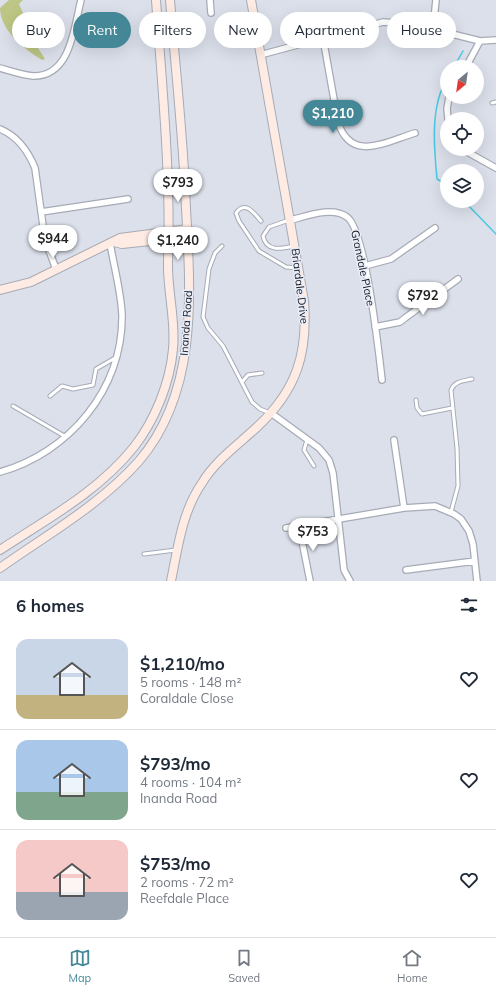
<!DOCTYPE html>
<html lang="en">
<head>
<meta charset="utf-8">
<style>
	:root { --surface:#fff; --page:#f6f6f7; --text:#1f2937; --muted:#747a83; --line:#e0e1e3; --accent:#448797 }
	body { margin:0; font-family:Mulish,sans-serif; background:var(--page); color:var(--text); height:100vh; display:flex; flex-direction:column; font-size:15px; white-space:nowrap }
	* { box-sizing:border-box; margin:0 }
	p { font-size:13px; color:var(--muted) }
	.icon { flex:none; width:22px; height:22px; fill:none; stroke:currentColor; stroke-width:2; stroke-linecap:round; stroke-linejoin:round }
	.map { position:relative; height:581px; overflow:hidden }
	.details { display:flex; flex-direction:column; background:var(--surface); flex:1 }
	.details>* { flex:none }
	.hud { position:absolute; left:12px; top:12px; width:472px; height:36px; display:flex; gap:8px }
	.needle { width:26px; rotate:209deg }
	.controls { position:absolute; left:440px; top:60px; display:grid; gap:8px }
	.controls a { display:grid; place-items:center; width:44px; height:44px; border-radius:50%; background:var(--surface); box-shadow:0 4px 16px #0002; font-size:20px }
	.price { position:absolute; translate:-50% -34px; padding:0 9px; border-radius:14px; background:#fff; color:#222; font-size:13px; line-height:26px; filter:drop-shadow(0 1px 2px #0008) }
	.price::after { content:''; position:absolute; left:50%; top:24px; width:12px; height:9px; margin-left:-6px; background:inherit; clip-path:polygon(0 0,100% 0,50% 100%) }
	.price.selected { background:var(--accent); color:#fff }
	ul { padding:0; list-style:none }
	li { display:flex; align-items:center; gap:12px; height:100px; padding:0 16px }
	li+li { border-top:1px solid var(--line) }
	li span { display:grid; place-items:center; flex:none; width:112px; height:80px; border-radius:12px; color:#555 }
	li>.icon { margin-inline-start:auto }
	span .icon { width:48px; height:48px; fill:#fffc; stroke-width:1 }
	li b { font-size:17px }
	h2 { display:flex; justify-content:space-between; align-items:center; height:48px; padding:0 16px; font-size:17px }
	.chip { padding:0 14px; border-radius:18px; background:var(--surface); box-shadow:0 4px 16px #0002; font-size:14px; line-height:36px }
	.chip.selected { background:var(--accent); color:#fff }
	.menu { display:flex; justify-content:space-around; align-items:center; height:56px; border-top:1px solid var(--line); background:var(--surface); font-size:11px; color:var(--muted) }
	.menu a { display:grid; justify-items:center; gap:2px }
	.menu .selected { color:var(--accent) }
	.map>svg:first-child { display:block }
</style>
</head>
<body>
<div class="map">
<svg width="496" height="581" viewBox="0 0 496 581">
	<rect width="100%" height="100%" fill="#dbe0eb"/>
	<!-- green -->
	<path fill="#bec685" d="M9,0h14l-4,4 6,14 4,16 16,25 -3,1c-18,-11 -42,-30 -42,-52z"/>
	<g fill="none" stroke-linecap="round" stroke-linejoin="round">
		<!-- stream -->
		<path stroke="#4ac7e1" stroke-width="1.5" d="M454,67l9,-16
			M447,79c-17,27 -13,69 -10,100l10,6
			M464,201l32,33"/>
		<defs>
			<path id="lane" d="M492,103l4,-1
				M289,220l-20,7 -6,9c3,16 18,13 31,10
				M261,221c-7,-8 -16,-21 -25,-8l3,8 20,30 27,16 11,1
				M222,246l-7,7 -6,16 -6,48 5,11 15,18 29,56 8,7 10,4
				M242,382l6,-7 14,-2
				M50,396l12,-10 11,3 20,-4 3,-16 19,-11
				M416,400l1,8 5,6 30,-6
				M13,406l53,31
				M307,440l-3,10 10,16
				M451,512l7,-26 -1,-38 -6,-58c4,-9 12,-9 21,-11
				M144,554l32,-4"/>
			<path id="street" d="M210,0l1,13
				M433,29l3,-29
				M323,38l15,84c13,41 47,20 77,11
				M260,55l123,-33 29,2 68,17 16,-1
				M466,67l14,-26
				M0,68c11,3 22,7 33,8 38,1 41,-49 48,-76
				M448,119l-1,-10 2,-12
				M0,129c17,7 28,22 35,39l10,72 11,29
				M462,149l34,19
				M41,212l87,-13
				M291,220c16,-4 41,-14 56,-3 18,12 32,136 35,163
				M365,266l26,-7 44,-31
				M375,327l25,-5 5,-4 53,-39
				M271,413l48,35 10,12 4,13 11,97 6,11
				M394,440l10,68
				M0,472c69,-19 123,-83 122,-157 -1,-24 -8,-48 -12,-72
				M299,526l11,55
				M286,528l118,-20 31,-2 19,8 7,5 8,12 4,13 4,37
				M406,570l69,-9"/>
			<path id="secondary" d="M114,242l8,2 66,-7
				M0,290l31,-8 89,-44 68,-9
				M0,550c47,-31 98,-58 134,-103 21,-27 36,-64 39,-98 3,-30 -6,-58 -5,-88 3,-87 -6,-175 -12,-261
				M0,568c48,-34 100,-63 139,-107 64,-75 50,-182 46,-273 -3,-62 -10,-125 -15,-188
				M171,581c7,-34 11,-69 31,-98 14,-23 36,-38 55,-56 40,-37 51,-74 47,-126l-53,-301"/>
		</defs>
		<!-- lane casing -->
		<use href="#lane" stroke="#a6abb6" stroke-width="5"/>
		<!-- street casing -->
		<use href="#street" stroke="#a6abb6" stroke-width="8"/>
		<!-- secondary casing -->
		<use href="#secondary" stroke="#a6abb6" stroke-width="10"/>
		<!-- lane -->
		<use href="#lane" stroke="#fff" stroke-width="3"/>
		<!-- street -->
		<use href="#street" stroke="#fff" stroke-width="5.5"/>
		<!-- secondary -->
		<use href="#secondary" stroke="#feebe4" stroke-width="8"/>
	</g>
	<g text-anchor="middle" stroke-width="3" stroke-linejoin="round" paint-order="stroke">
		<!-- street labels -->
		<g font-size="11" fill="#14161a" stroke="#e8edf9">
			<text transform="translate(363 268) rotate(78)" y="4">Grandale Place</text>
			<text transform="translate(300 286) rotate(83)" y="4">Briardale Drive</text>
			<text transform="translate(186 323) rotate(-86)" y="4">Inanda Road</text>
		</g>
	</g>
</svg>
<div class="controls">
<a><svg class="needle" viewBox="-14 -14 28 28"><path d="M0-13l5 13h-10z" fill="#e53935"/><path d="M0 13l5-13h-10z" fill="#747a83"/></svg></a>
<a><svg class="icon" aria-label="locate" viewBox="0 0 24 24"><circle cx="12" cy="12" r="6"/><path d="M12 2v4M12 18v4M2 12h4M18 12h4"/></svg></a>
<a><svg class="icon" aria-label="layers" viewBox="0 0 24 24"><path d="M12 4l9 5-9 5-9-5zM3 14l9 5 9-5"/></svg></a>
</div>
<b class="price selected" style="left:333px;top:134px">$1,210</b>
<b class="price" style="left:178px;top:203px">$793</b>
<b class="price" style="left:53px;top:259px">$944</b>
<b class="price" style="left:178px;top:261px">$1,240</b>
<b class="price" style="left:423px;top:316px">$792</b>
<b class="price" style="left:313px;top:552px">$753</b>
<div class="hud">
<a class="chip">Buy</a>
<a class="chip selected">Rent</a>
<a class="chip">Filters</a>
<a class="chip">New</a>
<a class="chip">Apartment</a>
<a class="chip">House</a>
</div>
</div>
<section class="details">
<h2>6 homes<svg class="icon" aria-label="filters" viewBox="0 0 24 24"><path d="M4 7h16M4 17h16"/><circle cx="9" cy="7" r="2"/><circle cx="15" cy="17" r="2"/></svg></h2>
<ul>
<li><span style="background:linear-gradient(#c9d6e8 70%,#c2b280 0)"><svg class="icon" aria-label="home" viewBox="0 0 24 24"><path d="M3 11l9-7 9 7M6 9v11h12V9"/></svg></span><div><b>$1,210/mo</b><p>5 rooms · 148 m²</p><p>Coraldale Close</p></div><svg class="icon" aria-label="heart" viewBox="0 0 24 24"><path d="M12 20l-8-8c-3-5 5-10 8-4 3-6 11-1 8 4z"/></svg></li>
<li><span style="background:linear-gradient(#a9c7e8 65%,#7fa58c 0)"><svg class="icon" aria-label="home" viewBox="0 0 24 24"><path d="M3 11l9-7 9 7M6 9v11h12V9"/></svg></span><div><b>$793/mo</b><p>4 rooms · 104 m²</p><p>Inanda Road</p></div><svg class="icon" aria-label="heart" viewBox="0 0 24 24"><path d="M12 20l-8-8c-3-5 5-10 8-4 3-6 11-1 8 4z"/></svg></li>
<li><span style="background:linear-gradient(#f6c9c9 65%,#9aa5b1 0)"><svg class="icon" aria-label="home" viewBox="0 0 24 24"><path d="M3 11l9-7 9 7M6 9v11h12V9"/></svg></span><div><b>$753/mo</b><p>2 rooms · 72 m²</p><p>Reefdale Place</p></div><svg class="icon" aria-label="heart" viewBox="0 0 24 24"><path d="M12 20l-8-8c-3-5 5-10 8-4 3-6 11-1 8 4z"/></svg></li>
</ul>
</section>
<nav class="menu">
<a class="selected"><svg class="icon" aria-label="map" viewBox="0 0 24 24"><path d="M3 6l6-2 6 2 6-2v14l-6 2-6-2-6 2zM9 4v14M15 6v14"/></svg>Map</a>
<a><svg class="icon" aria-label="saved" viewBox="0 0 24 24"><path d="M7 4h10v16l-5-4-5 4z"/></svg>Saved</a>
<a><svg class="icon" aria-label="home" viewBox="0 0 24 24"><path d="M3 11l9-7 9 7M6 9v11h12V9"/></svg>Home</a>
</nav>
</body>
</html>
